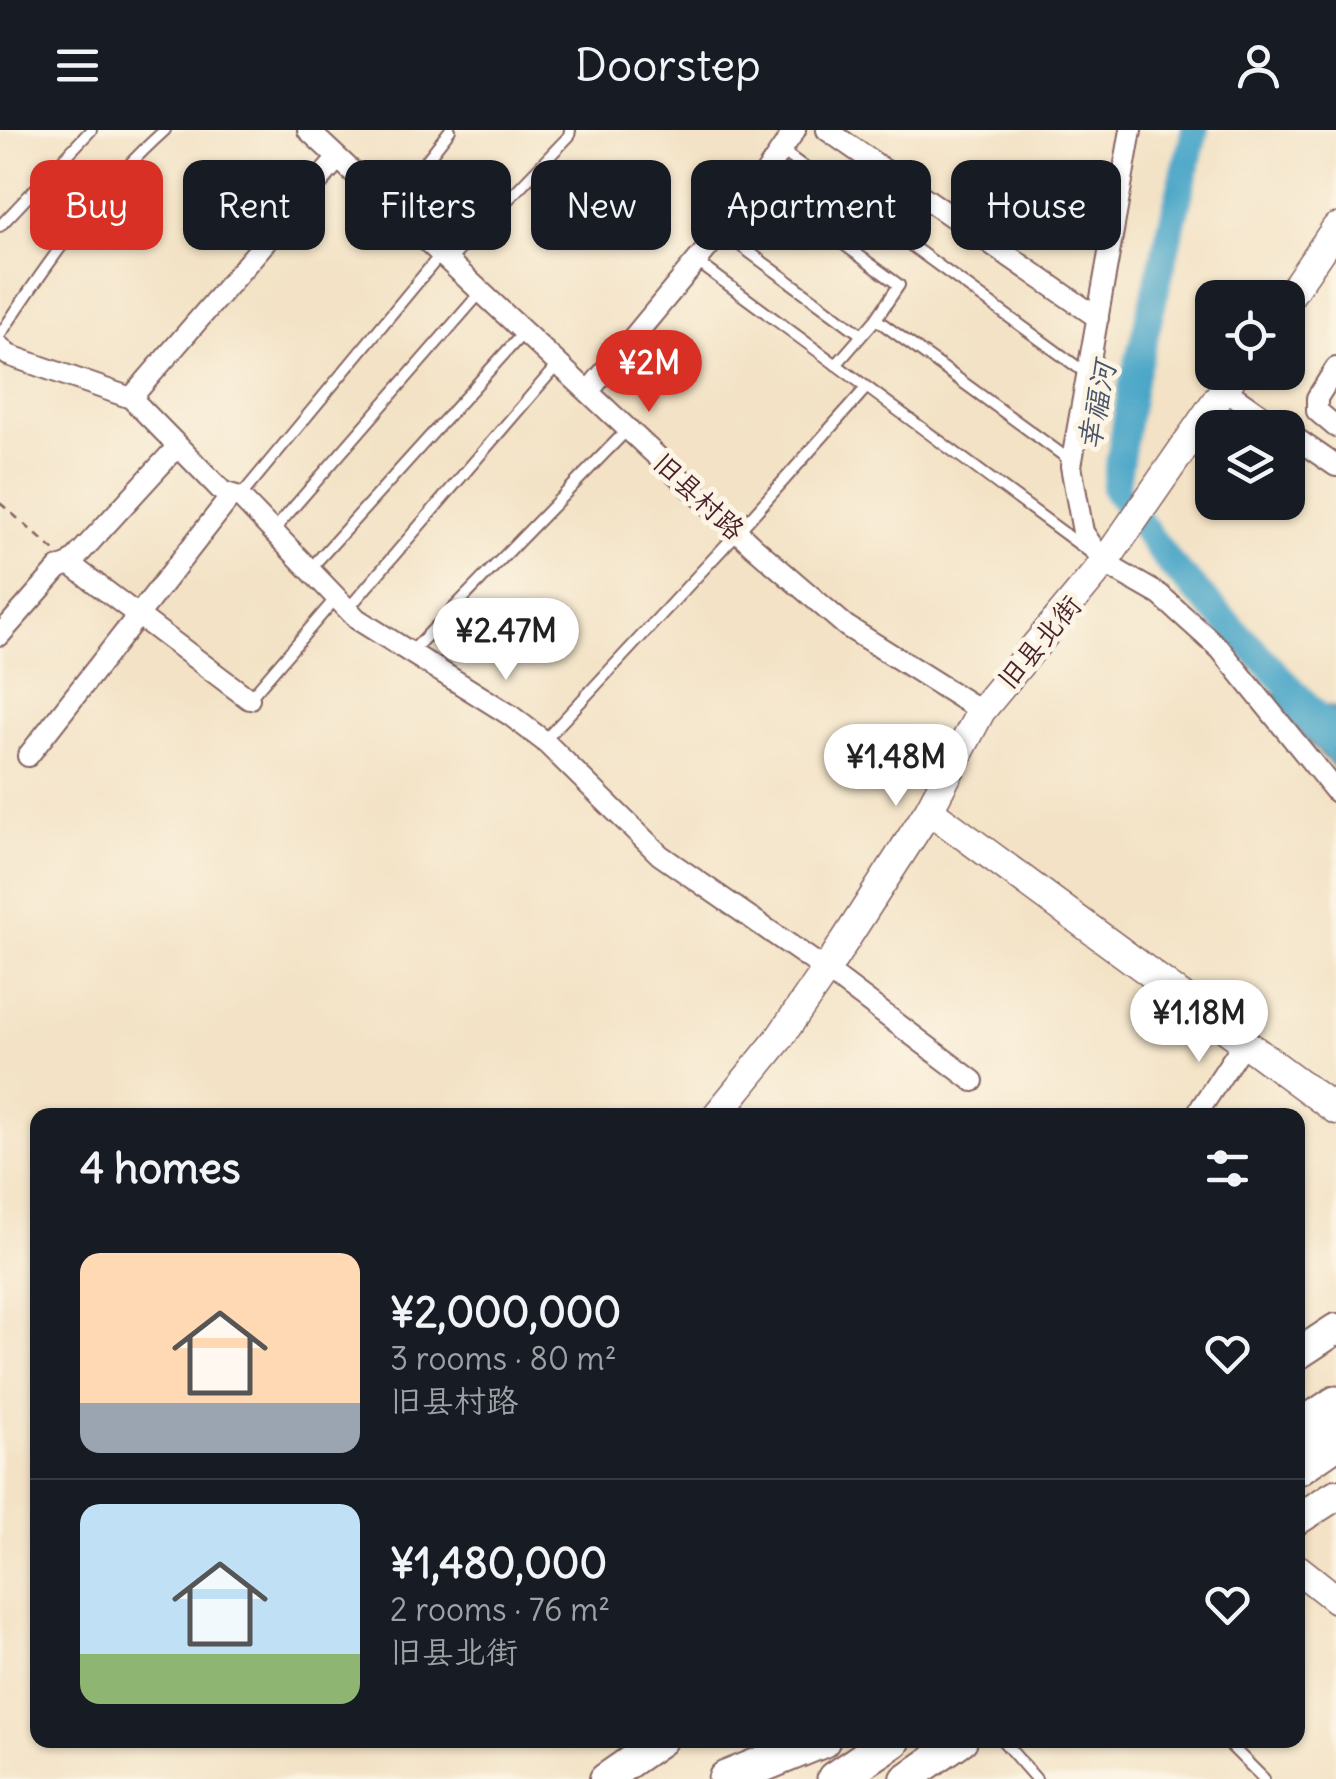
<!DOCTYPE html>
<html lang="en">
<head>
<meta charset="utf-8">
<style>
	:root { --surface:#171b24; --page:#20242c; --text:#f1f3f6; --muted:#9ea1a6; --line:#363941; --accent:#d93025 }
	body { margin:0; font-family:Delius,"LXGW WenKai TC",sans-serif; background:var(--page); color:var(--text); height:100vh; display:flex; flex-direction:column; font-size:38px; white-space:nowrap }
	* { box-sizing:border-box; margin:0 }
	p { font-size:32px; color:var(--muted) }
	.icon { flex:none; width:55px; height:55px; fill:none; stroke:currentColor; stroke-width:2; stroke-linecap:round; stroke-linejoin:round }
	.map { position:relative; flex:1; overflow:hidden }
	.side { position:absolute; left:30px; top:978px; width:1275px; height:640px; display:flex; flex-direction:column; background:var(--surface); border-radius:20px; box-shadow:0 2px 8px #0004 }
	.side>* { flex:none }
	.banner { position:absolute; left:30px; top:30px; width:1278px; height:90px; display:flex; gap:20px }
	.tools { position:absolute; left:1195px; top:150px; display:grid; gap:20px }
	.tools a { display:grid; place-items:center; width:110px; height:110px; border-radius:20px; background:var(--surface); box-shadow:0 2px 8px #0004; font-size:50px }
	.price { position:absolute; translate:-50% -85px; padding:0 22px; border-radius:35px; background:#fff; color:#222; font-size:32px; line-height:65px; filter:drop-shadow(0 2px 5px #0008) }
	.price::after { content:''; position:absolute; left:50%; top:60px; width:30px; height:22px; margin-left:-15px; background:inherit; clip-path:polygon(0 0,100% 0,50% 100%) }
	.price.on { background:var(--accent); color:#fff }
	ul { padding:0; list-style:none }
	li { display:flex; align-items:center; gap:30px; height:250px; padding:0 50px }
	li+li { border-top:2px solid var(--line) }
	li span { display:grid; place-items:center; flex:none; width:280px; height:200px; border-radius:20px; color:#555 }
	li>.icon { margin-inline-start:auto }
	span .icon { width:120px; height:120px; fill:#fffc; stroke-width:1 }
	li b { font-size:42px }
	h2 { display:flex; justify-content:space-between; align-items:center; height:120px; padding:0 50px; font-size:42px }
	.pill { padding:0 35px; border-radius:20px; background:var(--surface); box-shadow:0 2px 8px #0004; font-size:35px; line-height:90px }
	.pill.on { background:var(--accent); color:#fff }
	header { display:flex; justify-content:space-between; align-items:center; height:130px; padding:0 50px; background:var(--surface); font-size:45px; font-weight:600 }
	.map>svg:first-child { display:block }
</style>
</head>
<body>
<header><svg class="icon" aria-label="menu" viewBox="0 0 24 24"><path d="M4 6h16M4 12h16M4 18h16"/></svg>Doorstep<svg class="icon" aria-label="person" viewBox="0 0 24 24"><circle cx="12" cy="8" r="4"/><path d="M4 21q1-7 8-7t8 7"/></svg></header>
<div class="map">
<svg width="1336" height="1649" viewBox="0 0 1336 1649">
	<rect width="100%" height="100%" fill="#fcf5e5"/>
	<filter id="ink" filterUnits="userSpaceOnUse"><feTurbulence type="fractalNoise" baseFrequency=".01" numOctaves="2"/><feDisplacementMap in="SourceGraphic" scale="20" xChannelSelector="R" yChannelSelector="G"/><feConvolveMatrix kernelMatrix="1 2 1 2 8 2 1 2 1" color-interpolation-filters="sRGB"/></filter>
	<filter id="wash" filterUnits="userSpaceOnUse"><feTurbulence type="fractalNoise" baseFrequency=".0048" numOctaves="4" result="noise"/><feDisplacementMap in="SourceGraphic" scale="40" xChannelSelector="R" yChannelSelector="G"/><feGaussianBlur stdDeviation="2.25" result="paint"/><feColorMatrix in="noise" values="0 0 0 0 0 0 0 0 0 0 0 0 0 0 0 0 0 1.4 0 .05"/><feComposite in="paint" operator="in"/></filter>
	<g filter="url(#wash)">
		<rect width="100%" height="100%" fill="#f3e2c5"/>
		<!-- water -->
		<path fill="#49a6c8" stroke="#4a627a" stroke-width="2.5" d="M1256,561l80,17v61z"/>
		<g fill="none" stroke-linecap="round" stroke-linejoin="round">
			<!-- river -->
			<path stroke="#49a6c8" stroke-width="28" d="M1195,0l-63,257 -17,102 55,75 166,171"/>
		</g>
	</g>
	<g filter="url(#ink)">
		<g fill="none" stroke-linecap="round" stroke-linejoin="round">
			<defs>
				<path id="lane" d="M782,21l305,223
					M759,52l140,103 -23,34 195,142
					M390,77l60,-77
					M0,96l91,-96
					M722,102l140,103
					M449,131l120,-125 1,-6
					M696,131l395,292
					M0,205c48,-73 99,-146 165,-205
					M836,235l40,-46
					M240,367l201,-243
					M273,401l208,-239
					M310,439l214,-237
					M348,479l210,-245
					M411,522l216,-222
					M249,569l87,-101
					M544,611l194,-209 128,-144
					M1002,1610l34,39
					M1225,1610l39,39"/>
				<path id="street" d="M308,0l446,417 92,79 135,85
					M827,0l271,188
					M1131,0l-60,336 12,66 21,31 56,32 60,54 116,143
					M0,217l8,8 123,43 92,94 17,5 117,122 153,96 34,26 116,114 166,115 147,111
					M1336,238l-19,30v13l19,16
					M1224,259l56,39
					M588,262l160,-193 47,-69
					M131,268l207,-240
					M1288,303l48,33
					M70,434l108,-118
					M0,505l59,-67 11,-4 179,135
					M28,626l204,-261
					M1196,985l48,-73"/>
				<path id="secondary" d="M1288,168l48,-70
					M929,680l407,300
					M717,985l61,-75 48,-70 103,-160 52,-99 123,-148 132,-191
					M1298,1439l38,30"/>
				<path id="primary" d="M1298,1224l38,-25
					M1298,1389l38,-24
					M605,1649l56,-39
					M906,1649l56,-39"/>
				<path id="highway" d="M1298,1299l38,-25
					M1298,1337l38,-26
					M726,1649l96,-39
					M835,1649l58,-39"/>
			</defs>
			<!-- lane casing -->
			<use href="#lane" stroke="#856361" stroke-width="14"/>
			<!-- street casing -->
			<use href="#street" stroke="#856361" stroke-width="24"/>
			<!-- secondary casing -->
			<use href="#secondary" stroke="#856361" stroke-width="31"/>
			<!-- primary casing -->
			<use href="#primary" stroke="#856361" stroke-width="34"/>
			<!-- highway casing -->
			<use href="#highway" stroke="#856361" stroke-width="39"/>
			<!-- path -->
			<path stroke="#856361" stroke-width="2.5" stroke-dasharray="8 8" stroke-linecap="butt" d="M0,373l55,48"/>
			<!-- lane -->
			<use href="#lane" stroke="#fff" stroke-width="10"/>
			<!-- street -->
			<use href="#street" stroke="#fff" stroke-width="20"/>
			<!-- secondary -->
			<use href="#secondary" stroke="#fff" stroke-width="28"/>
			<!-- primary -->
			<use href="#primary" stroke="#fff" stroke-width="30"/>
			<!-- highway -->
			<use href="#highway" stroke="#fff" stroke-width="35"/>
		</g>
	</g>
	<g text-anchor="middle" stroke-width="10" stroke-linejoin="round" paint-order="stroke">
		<!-- street labels -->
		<g font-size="28" fill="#4a1f2b" stroke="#fcf5e5">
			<text transform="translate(699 366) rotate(43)" y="10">旧县村路</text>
			<text transform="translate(1039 512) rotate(-50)" y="10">旧县北街</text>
		</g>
		<!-- water labels -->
		<g font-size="30" font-style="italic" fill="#4a556a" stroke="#fcf5e5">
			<text transform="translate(1097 276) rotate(-79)" y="10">幸福河</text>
		</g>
	</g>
</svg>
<div class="tools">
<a><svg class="icon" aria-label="locate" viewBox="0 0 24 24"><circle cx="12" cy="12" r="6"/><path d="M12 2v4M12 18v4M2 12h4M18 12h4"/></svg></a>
<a><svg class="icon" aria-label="layers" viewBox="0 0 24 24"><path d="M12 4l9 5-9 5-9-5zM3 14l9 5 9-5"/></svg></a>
</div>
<b class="price on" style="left:649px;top:285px">¥2M</b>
<b class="price" style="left:506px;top:553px">¥2.47M</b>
<b class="price" style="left:896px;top:679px">¥1.48M</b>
<b class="price" style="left:1199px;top:935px">¥1.18M</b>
<div class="banner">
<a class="pill on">Buy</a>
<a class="pill">Rent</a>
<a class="pill">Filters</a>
<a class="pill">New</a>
<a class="pill">Apartment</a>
<a class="pill">House</a>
</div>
<section class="side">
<h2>4 homes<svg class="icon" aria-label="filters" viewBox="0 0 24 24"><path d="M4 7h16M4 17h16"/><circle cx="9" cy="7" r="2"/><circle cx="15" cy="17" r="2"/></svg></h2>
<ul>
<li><span style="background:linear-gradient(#ffd9b3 75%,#9aa5b1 0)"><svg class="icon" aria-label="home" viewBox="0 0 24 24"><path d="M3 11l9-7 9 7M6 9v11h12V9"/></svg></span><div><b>¥2,000,000</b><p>3 rooms · 80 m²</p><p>旧县村路</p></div><svg class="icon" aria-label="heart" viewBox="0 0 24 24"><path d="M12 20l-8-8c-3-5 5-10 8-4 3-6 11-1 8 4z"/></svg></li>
<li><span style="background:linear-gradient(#bfe0f5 75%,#8fb573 0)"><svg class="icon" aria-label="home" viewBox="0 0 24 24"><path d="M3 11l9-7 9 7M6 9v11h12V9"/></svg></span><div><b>¥1,480,000</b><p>2 rooms · 76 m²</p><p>旧县北街</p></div><svg class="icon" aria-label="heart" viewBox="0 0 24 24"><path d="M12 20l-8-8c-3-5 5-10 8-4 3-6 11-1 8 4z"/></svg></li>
</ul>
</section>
</div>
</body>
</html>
